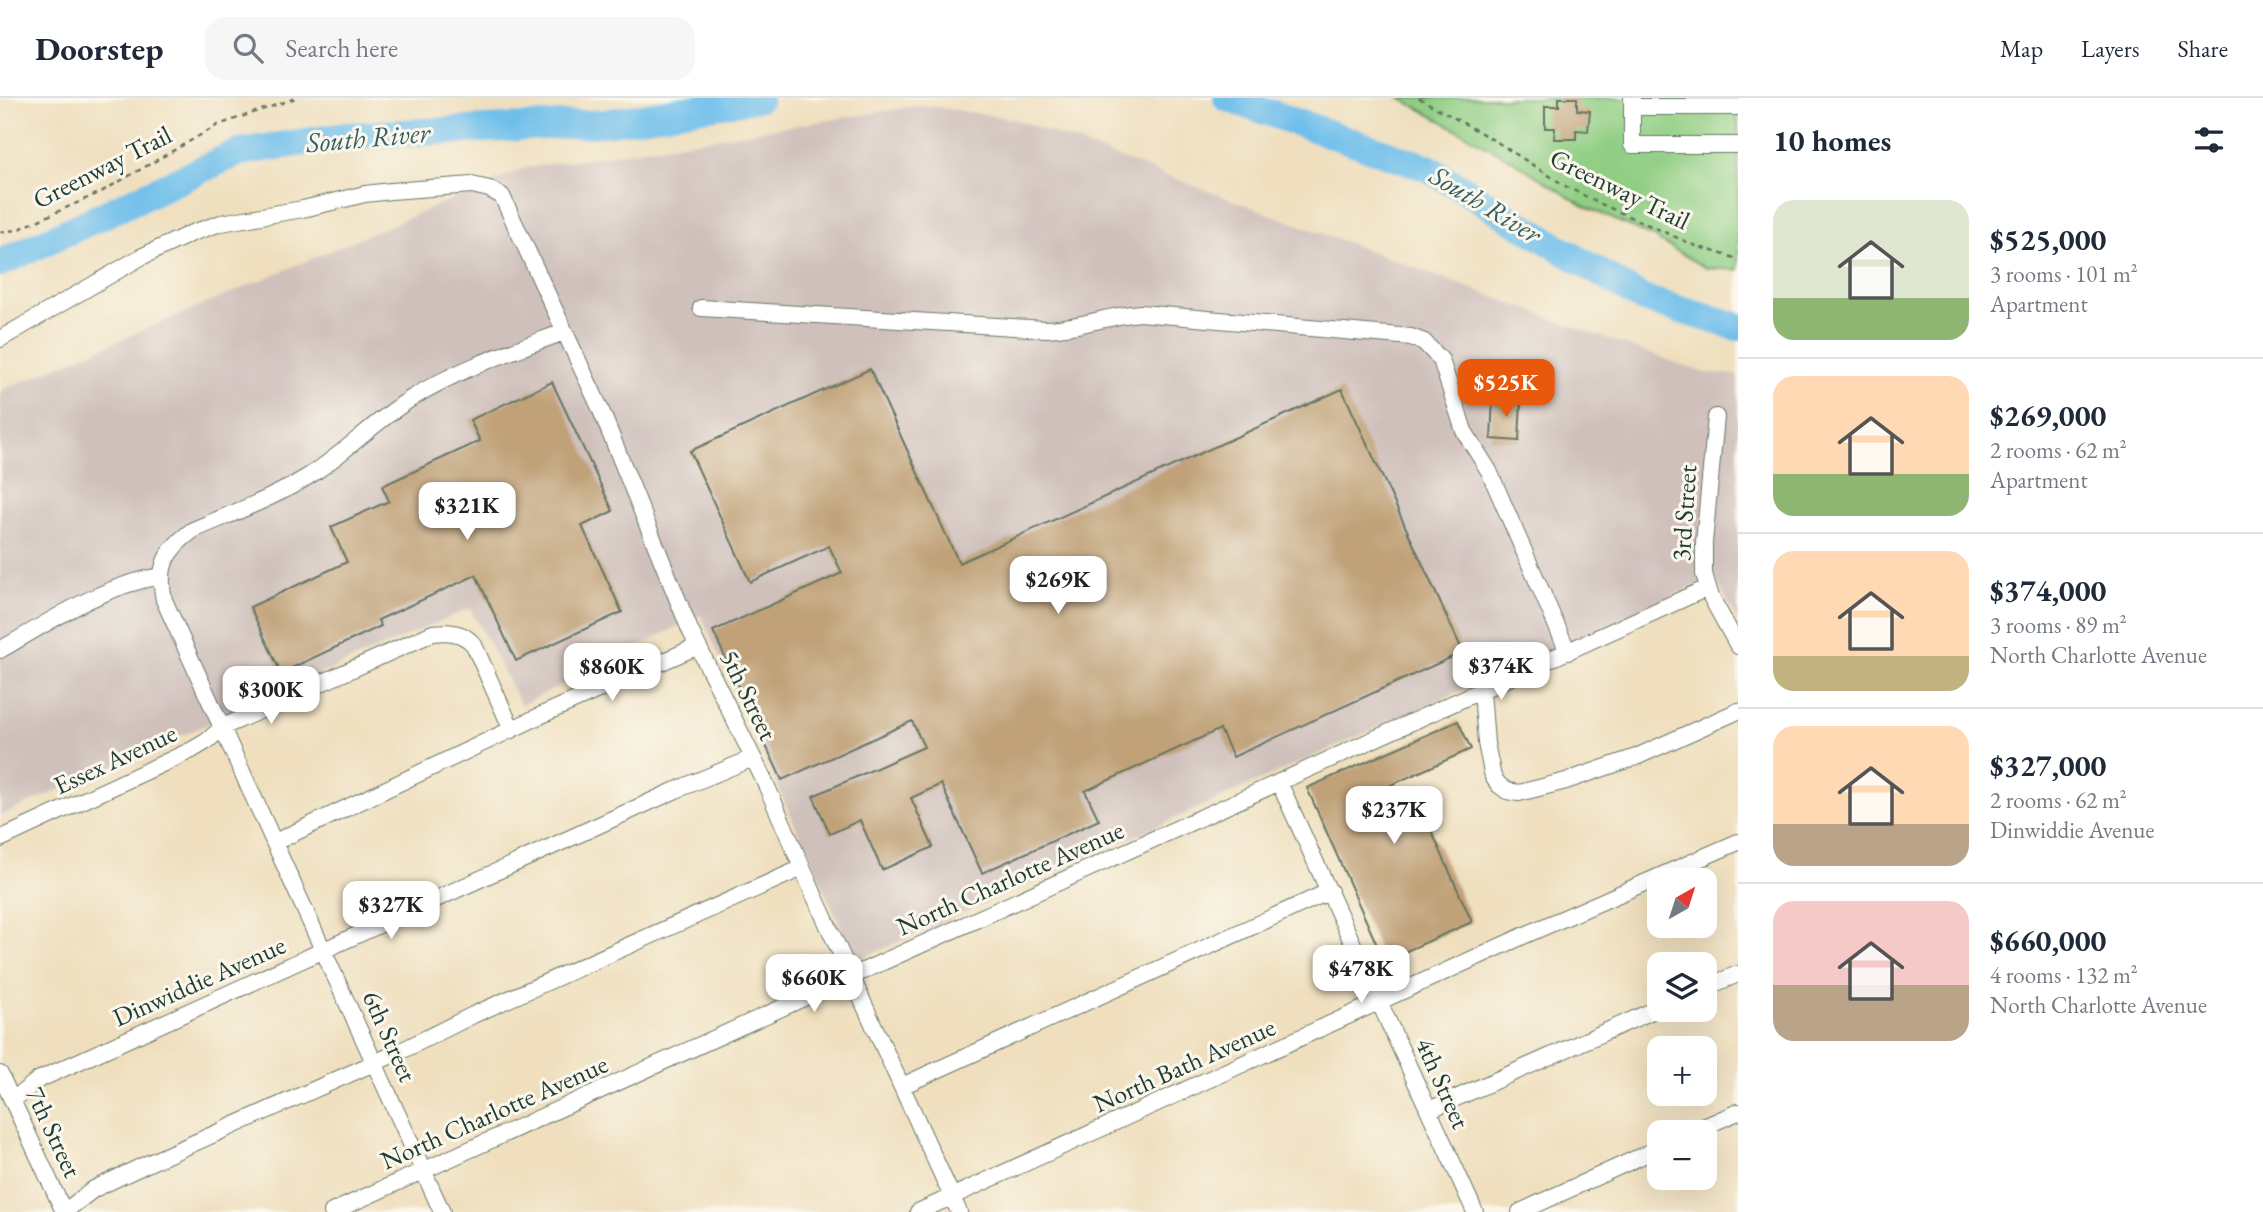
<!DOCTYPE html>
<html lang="en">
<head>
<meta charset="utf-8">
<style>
	:root { --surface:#fff; --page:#f6f6f7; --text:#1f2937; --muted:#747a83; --line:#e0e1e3; --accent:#ea580c }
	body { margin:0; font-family:"EB Garamond",serif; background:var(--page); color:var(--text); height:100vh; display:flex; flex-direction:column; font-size:26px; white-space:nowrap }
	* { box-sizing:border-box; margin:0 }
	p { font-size:23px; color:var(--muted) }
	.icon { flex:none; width:38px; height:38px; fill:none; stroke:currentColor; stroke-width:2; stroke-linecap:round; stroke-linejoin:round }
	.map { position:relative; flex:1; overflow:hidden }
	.panel { display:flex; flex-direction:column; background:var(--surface); width:525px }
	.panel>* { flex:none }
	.needle { width:46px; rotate:39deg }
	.tools { position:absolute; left:1647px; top:770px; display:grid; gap:14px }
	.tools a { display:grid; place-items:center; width:70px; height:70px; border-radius:14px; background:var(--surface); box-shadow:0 7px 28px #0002; font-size:35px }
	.price { position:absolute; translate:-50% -60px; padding:0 16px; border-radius:14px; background:#fff; color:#222; font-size:23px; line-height:46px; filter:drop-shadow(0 2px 4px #0008) }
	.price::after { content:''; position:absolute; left:50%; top:42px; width:21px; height:16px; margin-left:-10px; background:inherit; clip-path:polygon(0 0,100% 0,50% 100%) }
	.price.current { background:var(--accent); color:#fff }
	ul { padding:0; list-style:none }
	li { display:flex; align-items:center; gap:21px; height:175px; padding:0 35px }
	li+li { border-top:2px solid var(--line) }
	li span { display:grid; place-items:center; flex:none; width:196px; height:140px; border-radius:21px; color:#555 }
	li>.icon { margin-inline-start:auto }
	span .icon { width:84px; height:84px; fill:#fffc; stroke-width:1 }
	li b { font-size:30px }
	h2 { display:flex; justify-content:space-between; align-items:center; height:84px; padding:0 35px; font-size:30px }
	header { display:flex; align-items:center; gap:42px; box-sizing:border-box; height:98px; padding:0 35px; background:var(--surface); border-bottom:2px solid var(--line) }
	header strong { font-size:33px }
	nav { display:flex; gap:38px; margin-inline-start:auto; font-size:24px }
	.search { width:490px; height:63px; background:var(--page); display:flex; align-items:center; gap:18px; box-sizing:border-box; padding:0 24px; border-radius:21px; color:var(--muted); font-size:26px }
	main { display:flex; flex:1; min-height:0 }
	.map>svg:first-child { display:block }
</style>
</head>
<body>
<header>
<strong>Doorstep</strong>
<div class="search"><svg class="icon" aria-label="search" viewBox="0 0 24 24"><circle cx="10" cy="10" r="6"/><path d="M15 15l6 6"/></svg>Search here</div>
<nav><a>Map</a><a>Layers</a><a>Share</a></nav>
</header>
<main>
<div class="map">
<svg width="1738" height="1114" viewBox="0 0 1738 1114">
	<rect width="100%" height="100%" fill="#fbf7ec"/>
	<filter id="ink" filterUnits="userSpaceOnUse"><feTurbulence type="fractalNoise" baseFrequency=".0143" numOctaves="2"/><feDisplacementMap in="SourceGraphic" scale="14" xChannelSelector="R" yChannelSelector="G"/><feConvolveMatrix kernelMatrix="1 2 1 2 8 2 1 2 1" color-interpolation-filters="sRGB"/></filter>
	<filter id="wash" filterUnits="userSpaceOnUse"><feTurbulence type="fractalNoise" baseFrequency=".00686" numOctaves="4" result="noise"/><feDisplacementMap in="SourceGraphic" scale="28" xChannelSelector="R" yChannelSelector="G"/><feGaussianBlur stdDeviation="1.57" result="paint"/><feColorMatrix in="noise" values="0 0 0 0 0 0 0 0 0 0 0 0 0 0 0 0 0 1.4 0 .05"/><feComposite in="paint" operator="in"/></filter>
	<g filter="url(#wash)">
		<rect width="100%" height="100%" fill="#efdfbe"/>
		<!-- industrial -->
		<path fill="#cfc0bb" d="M923,7l91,14 566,210 125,44 33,2v245l-24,-43 -858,384 -155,-346 -180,90 -51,-97 -470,208v-425l525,-223z"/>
		<!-- green -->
		<path fill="#90ce83" stroke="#58865c" stroke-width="2" d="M1400,0h338v172l-32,-2 -53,-31 -71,-32 -72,-46z"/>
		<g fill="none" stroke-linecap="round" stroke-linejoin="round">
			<!-- river -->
			<path stroke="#70bfeb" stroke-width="28" d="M1227,0l201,70 215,131 95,28
				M0,165l239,-111 106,-16 260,-13 154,-25"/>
		</g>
		<g id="blocks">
			<!-- building -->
			<path fill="#c0a178" d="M1559,0h18v12l13,1 -2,20 -12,-1v9h-22l1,-11h-10v-22h14z
				M870,271l89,194 383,-174 121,263 -230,105 -13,-28 -135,62 14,29 -117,53 -41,-89 -30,14 22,49 -51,23 -22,-50 -30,14 -17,-38 111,-49 -12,-26 -130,59 -69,-149 129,-58 -13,-27 -79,36 -60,-131z
				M552,284l61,129 -31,15 40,86 -106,49 -40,-86 -98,45 3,6 -100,47 -31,-66 97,-45 -16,-35 58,-26 -7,-15 98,-45 -10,-21z
				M1493,299l28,2 -2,42 -28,-2z
				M1458,623l13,28 -87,39 16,36 24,-10 48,108 -88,39 -77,-173z"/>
		</g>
	</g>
	<g filter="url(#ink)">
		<use href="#blocks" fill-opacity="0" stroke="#687664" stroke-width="2"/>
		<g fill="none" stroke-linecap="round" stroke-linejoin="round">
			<defs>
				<path id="minor" d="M1632,0v47h106
					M1632,9h106
					M701,210l345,21c31,-1 61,-13 94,-16l271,24 13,5 17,18 23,71 25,40 79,181
					M0,241l141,-82 51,-24 29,-10 82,-14 62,-15 26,-3 81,-6 17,4 13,7 98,212 90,222 74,150 50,115 145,317
					M1716,319l-12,126v31l7,23 27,49
					M0,552c51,-29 103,-65 161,-74
					M1482,593l4,52 7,34 6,8 8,6 12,2 47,-12 70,-24 102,-46
					M1279,684l196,430
					M0,741l192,-89 15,-9 16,-14 210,-94c16,-2 30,-1 41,12l38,85
					M275,744l271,-129 152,-67
					M1704,890l34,-14
					M0,976l64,138
					M902,988l428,-195
					M13,1002l25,-20 638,-290 77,-32
					M1429,1012l230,-102
					M1692,1034l46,-20
					M64,1114l30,-23 55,-26 252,-112 72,-36 329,-147
					M332,1114l1375,-624
					M442,1114l-278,-612c-7,-34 2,-50 29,-70 42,-18 87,-34 125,-60 33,-23 60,-51 94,-72 46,-29 101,-47 152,-66
					M918,1114l605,-276 215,-94
					M1520,1114l139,-64"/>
			</defs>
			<!-- minor casing -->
			<use href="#minor" stroke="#687664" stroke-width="18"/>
			<!-- path -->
			<path stroke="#687664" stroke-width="2.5" stroke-dasharray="5 5" stroke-linecap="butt" d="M1419,0l78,44 70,45 34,17 95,42 42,13
				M0,134l17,-2 84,-38 117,-67 78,-27"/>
			<!-- minor -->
			<use href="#minor" stroke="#fff" stroke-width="16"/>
		</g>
	</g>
	<g text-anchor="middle" stroke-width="6" stroke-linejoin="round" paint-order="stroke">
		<!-- street labels -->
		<g font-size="26" fill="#1f3d34" stroke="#fbf7ec">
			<text transform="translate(102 69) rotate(-27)" y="9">Greenway Trail</text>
			<text transform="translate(1620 91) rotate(26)" y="9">Greenway Trail</text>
			<text transform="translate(1684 415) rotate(-86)" y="9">3rd Street</text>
			<text transform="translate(749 597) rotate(64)" y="9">5th Street</text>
			<text transform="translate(115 661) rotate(-25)" y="9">Essex Avenue</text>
			<text transform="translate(1010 780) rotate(-24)" y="9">North Charlotte Avenue</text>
			<text transform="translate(199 883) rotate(-24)" y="9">Dinwiddie Avenue</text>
			<text transform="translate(390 938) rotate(66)" y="9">6th Street</text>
			<text transform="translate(1184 967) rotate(-24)" y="9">North Bath Avenue</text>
			<text transform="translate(1443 985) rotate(66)" y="9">4th Street</text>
			<text transform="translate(494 1014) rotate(-24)" y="9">North Charlotte Avenue</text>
			<text transform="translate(54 1034) rotate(65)" y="9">7th Street</text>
		</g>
		<!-- water labels -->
		<g font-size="28" font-style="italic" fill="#335e62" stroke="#fbf7ec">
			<text transform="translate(368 39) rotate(-5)" y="10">South River</text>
			<text transform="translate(1486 106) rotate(31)" y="10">South River</text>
		</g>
	</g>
</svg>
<div class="tools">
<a><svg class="needle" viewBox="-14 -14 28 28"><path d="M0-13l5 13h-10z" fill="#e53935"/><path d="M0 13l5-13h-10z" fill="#747a83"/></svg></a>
<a><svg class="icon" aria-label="layers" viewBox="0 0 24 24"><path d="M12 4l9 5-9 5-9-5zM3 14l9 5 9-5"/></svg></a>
<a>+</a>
<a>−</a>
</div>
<b class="price current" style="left:1506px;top:321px">$525K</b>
<b class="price" style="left:467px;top:444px">$321K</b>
<b class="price" style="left:1058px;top:518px">$269K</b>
<b class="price" style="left:1501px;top:604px">$374K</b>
<b class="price" style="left:612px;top:605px">$860K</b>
<b class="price" style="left:271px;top:628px">$300K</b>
<b class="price" style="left:1394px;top:748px">$237K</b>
<b class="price" style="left:391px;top:843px">$327K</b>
<b class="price" style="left:1361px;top:907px">$478K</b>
<b class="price" style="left:814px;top:916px">$660K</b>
</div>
<section class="panel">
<h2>10 homes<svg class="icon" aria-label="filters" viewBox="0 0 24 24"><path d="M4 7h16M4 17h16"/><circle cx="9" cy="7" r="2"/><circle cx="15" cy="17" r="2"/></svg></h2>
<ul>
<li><span style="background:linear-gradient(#dfe7d0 70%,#8fb573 0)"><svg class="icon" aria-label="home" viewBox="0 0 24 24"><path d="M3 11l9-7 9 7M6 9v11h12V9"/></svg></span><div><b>$525,000</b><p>3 rooms · 101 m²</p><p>Apartment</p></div></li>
<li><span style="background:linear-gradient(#ffd9b3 70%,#8fb573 0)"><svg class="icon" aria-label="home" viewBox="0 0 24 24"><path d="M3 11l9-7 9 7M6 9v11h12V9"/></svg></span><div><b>$269,000</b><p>2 rooms · 62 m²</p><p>Apartment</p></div></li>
<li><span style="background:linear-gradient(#ffd9b3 75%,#c2b280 0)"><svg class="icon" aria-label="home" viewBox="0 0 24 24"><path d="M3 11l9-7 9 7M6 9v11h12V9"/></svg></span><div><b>$374,000</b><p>3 rooms · 89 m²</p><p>North Charlotte Avenue</p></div></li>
<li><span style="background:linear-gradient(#ffd9b3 70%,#b9a48a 0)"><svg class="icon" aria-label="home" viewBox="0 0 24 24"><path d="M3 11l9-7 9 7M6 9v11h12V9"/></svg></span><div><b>$327,000</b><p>2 rooms · 62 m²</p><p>Dinwiddie Avenue</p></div></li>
<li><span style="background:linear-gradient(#f6c9c9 60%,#b9a48a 0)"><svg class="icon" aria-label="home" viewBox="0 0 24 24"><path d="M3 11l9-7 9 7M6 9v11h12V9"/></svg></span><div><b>$660,000</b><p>4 rooms · 132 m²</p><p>North Charlotte Avenue</p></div></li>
</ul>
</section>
</main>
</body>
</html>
